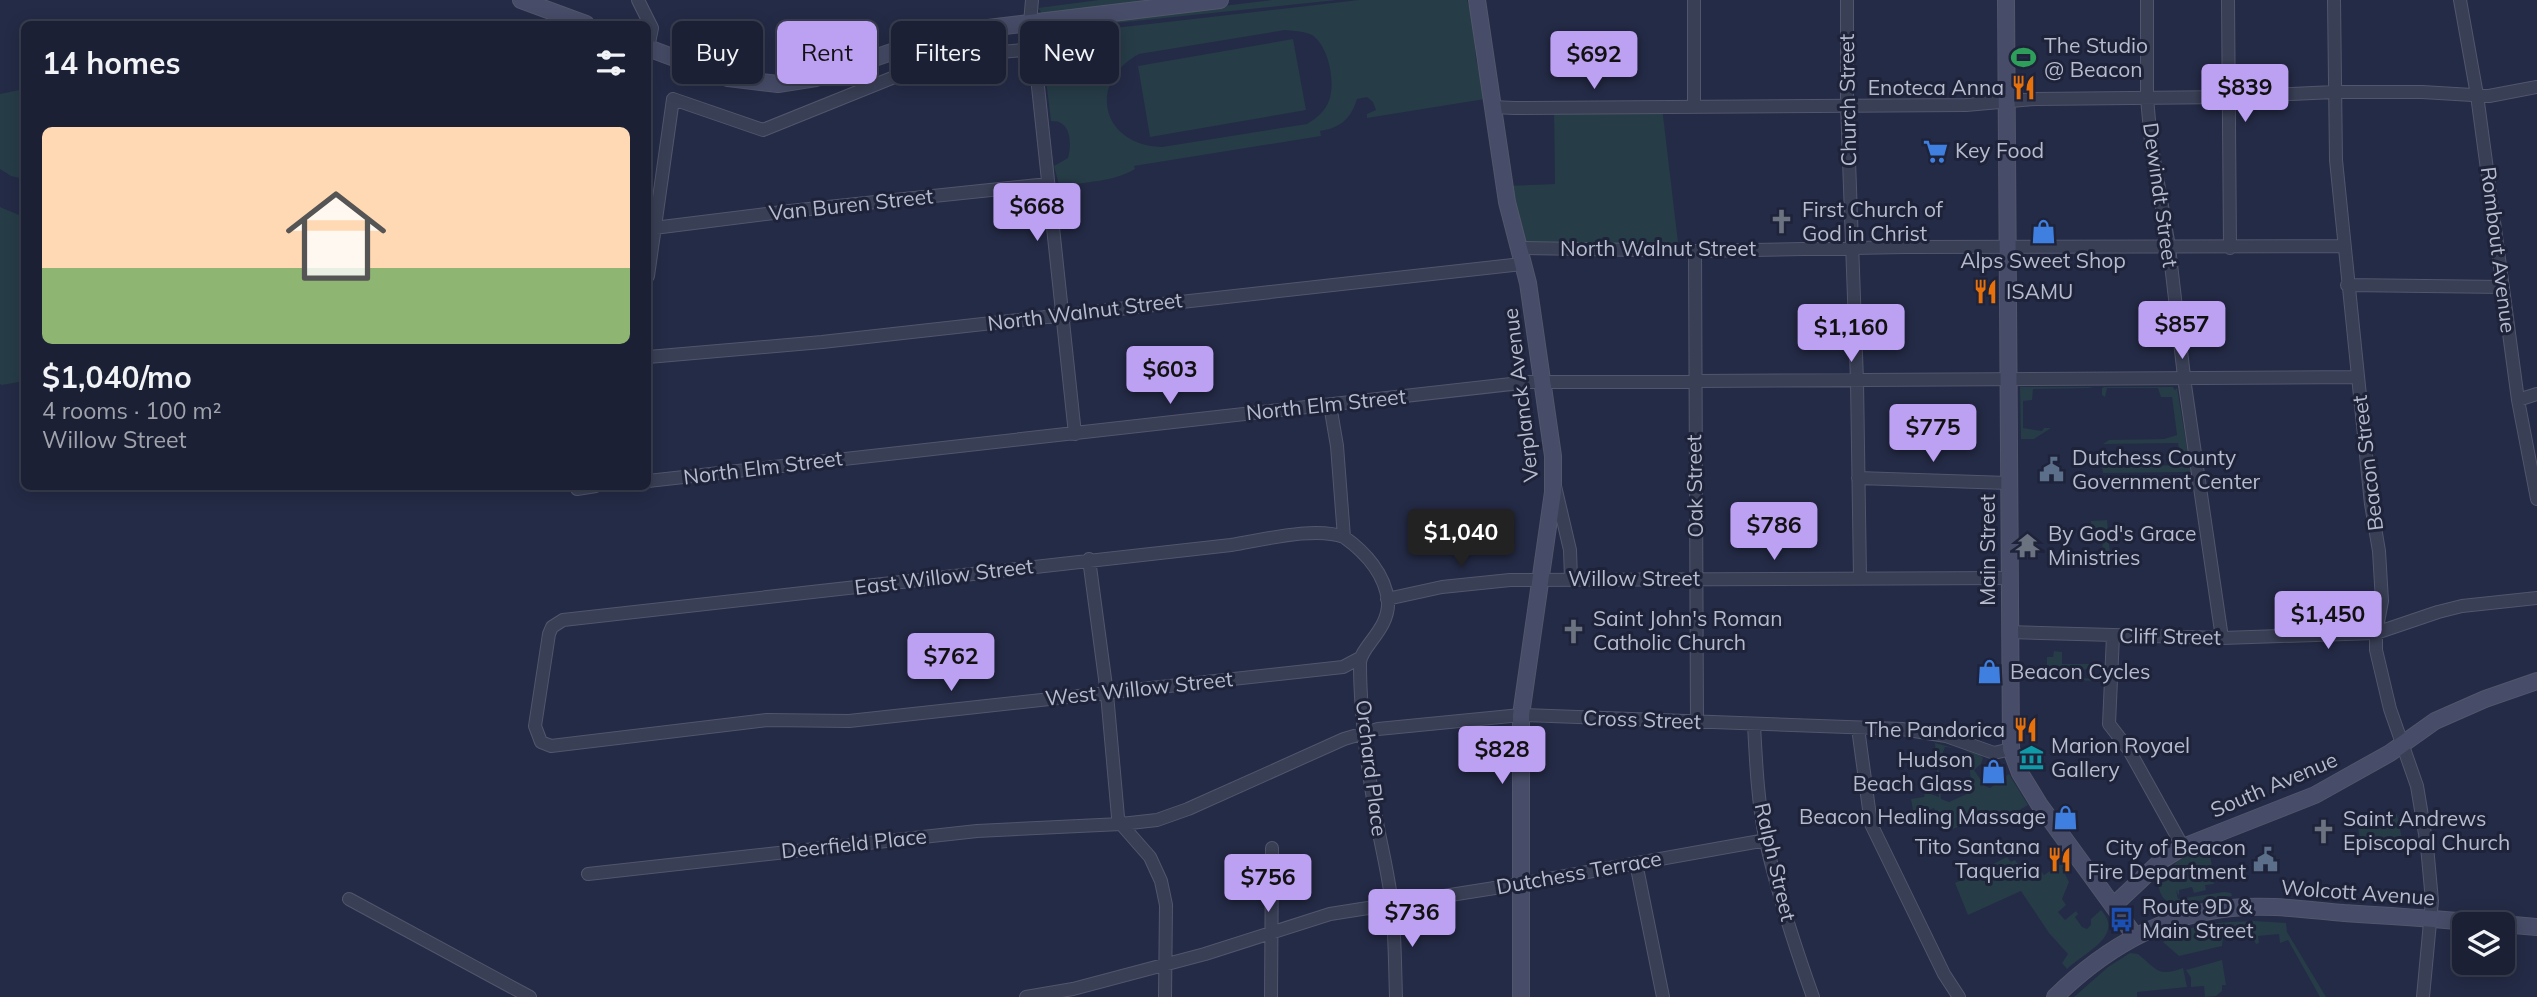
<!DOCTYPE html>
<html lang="en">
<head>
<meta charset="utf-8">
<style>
	:root { --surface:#1b2034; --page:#282d40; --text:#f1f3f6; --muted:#a0a3ac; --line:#393e4f; --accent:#bca0f2 }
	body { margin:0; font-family:Mulish,sans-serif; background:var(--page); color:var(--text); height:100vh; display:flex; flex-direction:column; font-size:26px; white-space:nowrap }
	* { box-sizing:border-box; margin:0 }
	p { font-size:23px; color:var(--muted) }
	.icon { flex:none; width:38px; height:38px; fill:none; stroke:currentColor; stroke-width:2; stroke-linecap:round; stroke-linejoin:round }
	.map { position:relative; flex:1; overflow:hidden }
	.sheet { position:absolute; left:21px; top:21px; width:630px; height:469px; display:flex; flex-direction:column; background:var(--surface); border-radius:10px; box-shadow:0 4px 18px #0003,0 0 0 2px var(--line) }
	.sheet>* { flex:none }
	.guide { position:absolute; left:672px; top:21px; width:665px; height:63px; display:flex; gap:14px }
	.fabs { position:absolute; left:2452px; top:912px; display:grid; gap:14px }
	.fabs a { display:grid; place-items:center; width:63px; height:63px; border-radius:10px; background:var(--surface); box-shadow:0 4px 18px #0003,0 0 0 2px var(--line); font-size:35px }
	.price { position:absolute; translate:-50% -60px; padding:0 16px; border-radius:7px; background:var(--accent); color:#111; font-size:23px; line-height:46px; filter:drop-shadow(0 2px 4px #0008) }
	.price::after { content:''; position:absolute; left:50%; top:42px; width:21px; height:16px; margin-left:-10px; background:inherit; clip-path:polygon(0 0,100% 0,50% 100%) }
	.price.on { background:#222; color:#fff }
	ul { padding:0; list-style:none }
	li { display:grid; align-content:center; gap:14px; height:371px; padding:0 21px }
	li span { display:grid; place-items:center; height:217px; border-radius:10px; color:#555 }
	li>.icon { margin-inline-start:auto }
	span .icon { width:126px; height:126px; fill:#fffc; stroke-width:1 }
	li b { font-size:30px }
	h2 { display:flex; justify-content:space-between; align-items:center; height:84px; padding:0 21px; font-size:30px }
	.tag { padding:0 24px; border-radius:10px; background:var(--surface); box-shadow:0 4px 18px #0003,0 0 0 2px var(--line); font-size:24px; line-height:63px }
	.tag.on { background:var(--accent); color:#111 }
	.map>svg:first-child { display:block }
</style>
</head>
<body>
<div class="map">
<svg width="2537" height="997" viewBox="0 0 2537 997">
	<rect width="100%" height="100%" fill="#242b46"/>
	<!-- green -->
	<path fill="#263c47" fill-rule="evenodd" d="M1099,0h80l-136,15 -5,-7z
		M1272,0h65l-240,25 3,-4z
		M1359,0h108l5,16 4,43 9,40 -118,19v-4l9,-4 -3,-8 -6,-5 -10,2c-6,20 -17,29 -37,32l1,5 -187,30 1,3c-21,13 -51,13 -75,17l-1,-1 -5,-19 14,-8c4,-15 3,-38 -17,-37l-8,-66 2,-18 46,-7 4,16 11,20 4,-5 -10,-17 -3,-14zM1285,30c9,1 19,1 27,5 18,12 25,53 15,70 -5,9 -12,14 -20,19l-145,23c-60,-1 -76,-64 -23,-93zM1080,57l2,23 -26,3 -3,-23 7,-1 1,3z
		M1293,39l13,71 -156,27 -12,-71z
		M24,89v90l-13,-3 -11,-7v-75z
		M1662,107l17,144 -161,-3 -14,-62 51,-2 -1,-76z
		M0,207l24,10v164l-22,4 -2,-1z
		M2020,387h68l6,1 -61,1 -1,11 -9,1v27l19,3 2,-3h7l-17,11h-13z
		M2104,387h69l2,3 2,-2 14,84 -88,1 -1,-6 79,-2 -3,-22 -75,1 6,-4 55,-1 13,-4 -5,-38h-11l-3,-9h-51l-2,9 -3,-2v-7z
		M2107,520l4,45 -56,-1v-7l30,-1v5l18,-1 -1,-27h-11v-12z
		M2054,651l8,1v12h42l1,3 -32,4 1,7 29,1v2l-43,-1v-12h-13v-11h6z
		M1935,743l19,5 -9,-1 -7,18 3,34 8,3 22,-10 -1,-22 4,-15 -10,-5 16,5 3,3 -2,6 -7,6 11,16 5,2 19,-14 19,31 -34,20 -6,-12 -35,16 -7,-17 -9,3 -3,-7 -20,8 -3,-17 13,-2 1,-5 14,5z
		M2397,814l5,25 -41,7 -4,-25z
		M2209,845l5,39 -9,1 1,5 -12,3 -2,-6 -13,3v6l-3,-6 2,9 46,-7 7,1 1,3c-10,2 -19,2 -29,4 -22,3 -44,12 -45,-21l21,-19z
		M2007,857l4,5 4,-2 11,16 13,-8 5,7 20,-13 5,6 -3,2 -2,-3 -2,1 7,14 -7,17 4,6 -8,7 7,8 11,-9 2,3 -3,3 7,10 5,2 4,-4v-6l10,-9c24,26 -16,42 -34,59l-5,-6 6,-9 -19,-21 -28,-42 -53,24 -13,-32z
		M2254,921l32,2 1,9 39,65h-6l-32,-57 -8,3 -1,-9 -21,2 1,7 -3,1 -4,-9 -29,3 -1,8 -43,10 -16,-14c23,-19 61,-20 91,-21z
		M2130,953l8,1c18,14 19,24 45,14l4,19 -50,5v5h-63l34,-30z
		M2222,960l4,25h-4v6l-6,5 -11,1 -1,-11 -13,1v-9l-5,-8z"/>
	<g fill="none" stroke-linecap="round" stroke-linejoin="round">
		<defs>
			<path id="street" d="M638,0l14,28 -4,20
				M1694,0v106
				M1847,0v105l10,276 3,197
				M2147,0v98l4,44 18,105 16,138 37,253
				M2228,0l2,248
				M2334,0l2,160 35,344 8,47 3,50 -6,32v17l14,59 27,77 10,60 5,55 -9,96
				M2460,0l17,95 41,305 19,99
				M1030,23l2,-23
				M1493,107l21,1 452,-3 69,-6 193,-2 106,-5h88l67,4 48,-9
				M654,228l136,-17 258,-27
				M1518,248l177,3 210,-4 438,-1
				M1695,251l2,471
				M648,276l25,-177 90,31 181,-73 90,-8 41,385
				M2347,285l156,2
				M648,357l174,-15 700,-78
				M2518,400l19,-6
				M1330,405l7,41 7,91c21,15 41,37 44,64 2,28 -28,46 -28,62 0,52 7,103 16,154 5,29 13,59 16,89 3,30 3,61 4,91
				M1858,478l150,5
				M648,481l881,-99 828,-5
				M1555,486l15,64 1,29
				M577,489l19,-3
				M1344,537c-29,-11 -81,3 -113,8l-668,75 -11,7 -3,7 -14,92 6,16 10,4 216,-26 82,1 494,-54 17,-9
				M1089,559l18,135 11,123 3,7 29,33 11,24 5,24 -1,92
				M1387,599l55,-12 68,-7 499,-2
				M2009,632l213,6 154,-5 62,-21 24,-6 75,-8
				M2113,636l-4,88 20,26 54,97
				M1754,724c2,40 4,80 12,118 12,52 29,105 47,155
				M1858,728l13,96 73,150 15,23
				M1636,863l27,134
				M588,874l389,-43 144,-7 36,-4 31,-11 156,-70 34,-10 143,-14 381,14 44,7 48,17 17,-4
				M349,899l181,98
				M1026,997l47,-8 132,-35 125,-40 190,-30 246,-44
				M1271,997l1,-149"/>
			<path id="secondary" d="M521,0l65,24
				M1477,0l30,202 21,81 25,173v36l-32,223v282
				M2006,0l5,749 9,24 19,31 96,132
				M648,48l80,30 50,6 38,-6 131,-45 273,-33
				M2113,906l49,-46 21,-13 132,-52 75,-42 45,-32 50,-22 52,-18
				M2502,924l35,3
				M2055,997c49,-48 108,-83 177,-89 37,-4 75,2 112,5 51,3 103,7 154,11"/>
		</defs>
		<!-- street casing -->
		<use href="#street" stroke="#52566c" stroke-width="14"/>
		<!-- secondary casing -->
		<use href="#secondary" stroke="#52566c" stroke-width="18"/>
		<!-- street -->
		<use href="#street" stroke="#393f55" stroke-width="12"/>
		<!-- secondary -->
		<use href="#secondary" stroke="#474c68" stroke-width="16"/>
	</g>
	<!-- icons -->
	<defs>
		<symbol id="stadium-bare" viewBox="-9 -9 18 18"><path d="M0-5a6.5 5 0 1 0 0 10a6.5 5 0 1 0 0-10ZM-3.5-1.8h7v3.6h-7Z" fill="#2e9e5b" stroke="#1e233a" stroke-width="2.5" paint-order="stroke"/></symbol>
		<symbol id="restaurant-bare" viewBox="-9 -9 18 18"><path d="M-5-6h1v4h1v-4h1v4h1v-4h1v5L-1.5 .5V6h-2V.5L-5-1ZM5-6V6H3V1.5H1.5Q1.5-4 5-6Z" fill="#e8710a" stroke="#1e233a" stroke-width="2.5" paint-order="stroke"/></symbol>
		<symbol id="supermarket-bare" viewBox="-9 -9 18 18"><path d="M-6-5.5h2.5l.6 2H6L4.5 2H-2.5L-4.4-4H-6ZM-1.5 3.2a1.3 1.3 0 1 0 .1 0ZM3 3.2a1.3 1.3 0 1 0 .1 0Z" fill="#3f7fe0" stroke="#1e233a" stroke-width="2.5" paint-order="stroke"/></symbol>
		<symbol id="church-bare" viewBox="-9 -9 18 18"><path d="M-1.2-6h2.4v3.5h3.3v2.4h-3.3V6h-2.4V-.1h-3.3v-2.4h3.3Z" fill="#6b7280" stroke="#1e233a" stroke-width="2.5" paint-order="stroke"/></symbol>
		<symbol id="shop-bare" viewBox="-9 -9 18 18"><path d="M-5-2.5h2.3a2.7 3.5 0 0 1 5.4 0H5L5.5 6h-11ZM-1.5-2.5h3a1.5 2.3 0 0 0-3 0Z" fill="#3f7fe0" stroke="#1e233a" stroke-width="2.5" paint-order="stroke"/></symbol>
		<symbol id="civic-bare" viewBox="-9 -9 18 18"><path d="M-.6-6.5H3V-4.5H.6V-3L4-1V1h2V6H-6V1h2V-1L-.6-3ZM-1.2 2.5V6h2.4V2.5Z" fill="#5c6f8a" stroke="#1e233a" stroke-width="2.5" paint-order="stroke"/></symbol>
		<symbol id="temple-bare" viewBox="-9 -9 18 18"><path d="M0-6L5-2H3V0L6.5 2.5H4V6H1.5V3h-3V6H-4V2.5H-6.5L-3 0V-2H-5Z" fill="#6b7280" stroke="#1e233a" stroke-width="2.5" paint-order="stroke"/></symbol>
		<symbol id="museum-bare" viewBox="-9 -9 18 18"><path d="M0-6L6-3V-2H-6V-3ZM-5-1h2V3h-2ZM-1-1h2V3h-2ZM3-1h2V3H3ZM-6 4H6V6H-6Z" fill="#0f9aa8" stroke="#1e233a" stroke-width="2.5" paint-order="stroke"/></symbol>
		<symbol id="bus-bare" viewBox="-9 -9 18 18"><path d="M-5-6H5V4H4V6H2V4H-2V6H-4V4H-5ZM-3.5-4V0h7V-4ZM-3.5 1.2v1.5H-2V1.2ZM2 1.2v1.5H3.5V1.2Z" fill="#1a4fb4" stroke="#1e233a" stroke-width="2.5" paint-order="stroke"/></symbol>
	</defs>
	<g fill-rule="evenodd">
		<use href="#stadium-bare" x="2006" y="40" width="35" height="35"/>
		<use href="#restaurant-bare" x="2006" y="70" width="35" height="35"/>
		<use href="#supermarket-bare" x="1918" y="134" width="35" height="35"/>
		<use href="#church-bare" x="1764" y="204" width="35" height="35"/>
		<use href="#shop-bare" x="2026" y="214" width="35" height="35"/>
		<use href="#restaurant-bare" x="1968" y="274" width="35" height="35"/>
		<use href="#civic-bare" x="2034" y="452" width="35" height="35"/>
		<use href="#temple-bare" x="2010" y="528" width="35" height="35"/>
		<use href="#church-bare" x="1556" y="614" width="35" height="35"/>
		<use href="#shop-bare" x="1972" y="654" width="35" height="35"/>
		<use href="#restaurant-bare" x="2008" y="712" width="35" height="35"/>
		<use href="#museum-bare" x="2014" y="740" width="35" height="35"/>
		<use href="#shop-bare" x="1976" y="754" width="35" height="35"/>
		<use href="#shop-bare" x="2048" y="800" width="35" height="35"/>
		<use href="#church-bare" x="2306" y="814" width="35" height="35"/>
		<use href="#restaurant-bare" x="2042" y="842" width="35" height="35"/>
		<use href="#civic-bare" x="2248" y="842" width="35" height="35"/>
		<use href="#bus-bare" x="2104" y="902" width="35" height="35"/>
	</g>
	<g text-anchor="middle" stroke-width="6" stroke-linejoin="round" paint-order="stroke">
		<!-- poi labels -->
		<g font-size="21" fill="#b7bbce" stroke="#1e233a" text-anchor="start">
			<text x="2044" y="53">The Studio<tspan x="2044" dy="24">@ Beacon</tspan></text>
			<text x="2004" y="95" text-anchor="end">Enoteca Anna</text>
			<text x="1955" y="158">Key Food</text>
			<text x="1802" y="217">First Church of<tspan x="1802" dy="24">God in Christ</tspan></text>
			<text x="2043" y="268" text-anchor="middle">Alps Sweet Shop</text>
			<text x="2006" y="299">ISAMU</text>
			<text x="2072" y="465">Dutchess County<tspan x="2072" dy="24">Government Center</tspan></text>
			<text x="2048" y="541">By God's Grace<tspan x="2048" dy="24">Ministries</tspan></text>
			<text x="1593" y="626">Saint John's Roman<tspan x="1593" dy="24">Catholic Church</tspan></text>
			<text x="2010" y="679">Beacon Cycles</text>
			<text x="2005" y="737" text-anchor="end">The Pandorica</text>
			<text x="2051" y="753">Marion Royael<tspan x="2051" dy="24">Gallery</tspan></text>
			<text x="1973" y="767" text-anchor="end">Hudson<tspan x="1973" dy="24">Beach Glass</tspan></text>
			<text x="2046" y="824" text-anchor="end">Beacon Healing Massage</text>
			<text x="2343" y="826">Saint Andrews<tspan x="2343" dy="24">Episcopal Church</tspan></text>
			<text x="2040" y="854" text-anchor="end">Tito Santana<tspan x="2040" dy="24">Taqueria</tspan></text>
			<text x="2246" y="855" text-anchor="end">City of Beacon<tspan x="2246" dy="24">Fire Department</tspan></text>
			<text x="2142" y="914">Route 9D &amp;<tspan x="2142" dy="24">Main Street</tspan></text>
		</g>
		<!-- street labels -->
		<g font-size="21" fill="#b7bbce" stroke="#1e233a">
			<text transform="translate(1848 100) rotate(-91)" y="7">Church Street</text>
			<text transform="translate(2160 195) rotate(82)" y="7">Dewindt Street</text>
			<text transform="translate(851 205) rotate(-6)" y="7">Van Buren Street</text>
			<text x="1658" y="256">North Walnut Street</text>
			<text transform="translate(2498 250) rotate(83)" y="7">Rombout Avenue</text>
			<text transform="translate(1085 312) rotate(-7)" y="7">North Walnut Street</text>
			<text transform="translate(1521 395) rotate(-97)" y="7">Verplanck Avenue</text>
			<text transform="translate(1326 405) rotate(-6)" y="7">North Elm Street</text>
			<text transform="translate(2368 463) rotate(-97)" y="7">Beacon Street</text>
			<text transform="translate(763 468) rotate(-7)" y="7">North Elm Street</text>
			<text transform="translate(1695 486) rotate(-91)" y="7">Oak Street</text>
			<text transform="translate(1988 550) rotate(-90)" y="7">Main Street</text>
			<text transform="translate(944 577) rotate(-7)" y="7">East Willow Street</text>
			<text x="1634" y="586">Willow Street</text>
			<text transform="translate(2170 637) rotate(1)" y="7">Cliff Street</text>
			<text transform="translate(1139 689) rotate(-6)" y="7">West Willow Street</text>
			<text transform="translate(1642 720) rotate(2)" y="7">Cross Street</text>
			<text transform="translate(1371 768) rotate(83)" y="7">Orchard Place</text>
			<text transform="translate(2274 785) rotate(-23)" y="7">South Avenue</text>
			<text transform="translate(854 844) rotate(-6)" y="7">Deerfield Place</text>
			<text transform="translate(1775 862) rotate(77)" y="7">Ralph Street</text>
			<text transform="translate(1579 873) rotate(-10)" y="7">Dutchess Terrace</text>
			<text transform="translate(2358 893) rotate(4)" y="7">Wolcott Avenue</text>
		</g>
	</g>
</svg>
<div class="fabs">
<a><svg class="icon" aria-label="layers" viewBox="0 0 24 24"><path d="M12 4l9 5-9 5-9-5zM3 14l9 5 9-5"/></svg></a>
</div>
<b class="price" style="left:1594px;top:91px">$692</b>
<b class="price" style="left:2245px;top:124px">$839</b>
<b class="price" style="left:1037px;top:243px">$668</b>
<b class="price" style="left:2182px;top:361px">$857</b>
<b class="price" style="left:1851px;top:364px">$1,160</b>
<b class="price" style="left:1170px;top:406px">$603</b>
<b class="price" style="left:1933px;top:464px">$775</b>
<b class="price" style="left:1774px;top:562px">$786</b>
<b class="price on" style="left:1461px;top:569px">$1,040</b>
<b class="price" style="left:2328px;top:651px">$1,450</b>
<b class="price" style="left:951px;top:693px">$762</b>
<b class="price" style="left:1502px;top:786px">$828</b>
<b class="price" style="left:1268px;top:914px">$756</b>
<b class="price" style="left:1412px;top:949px">$736</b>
<div class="guide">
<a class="tag">Buy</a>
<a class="tag on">Rent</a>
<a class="tag">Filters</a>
<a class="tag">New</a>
</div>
<section class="sheet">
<h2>14 homes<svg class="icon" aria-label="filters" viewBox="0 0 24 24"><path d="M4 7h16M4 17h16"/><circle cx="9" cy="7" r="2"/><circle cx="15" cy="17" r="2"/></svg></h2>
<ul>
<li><span style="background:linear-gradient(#ffd9b3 65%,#8fb573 0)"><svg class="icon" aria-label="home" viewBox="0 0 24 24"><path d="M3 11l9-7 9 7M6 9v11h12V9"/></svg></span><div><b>$1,040/mo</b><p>4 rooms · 100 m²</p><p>Willow Street</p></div></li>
</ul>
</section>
</div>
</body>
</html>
